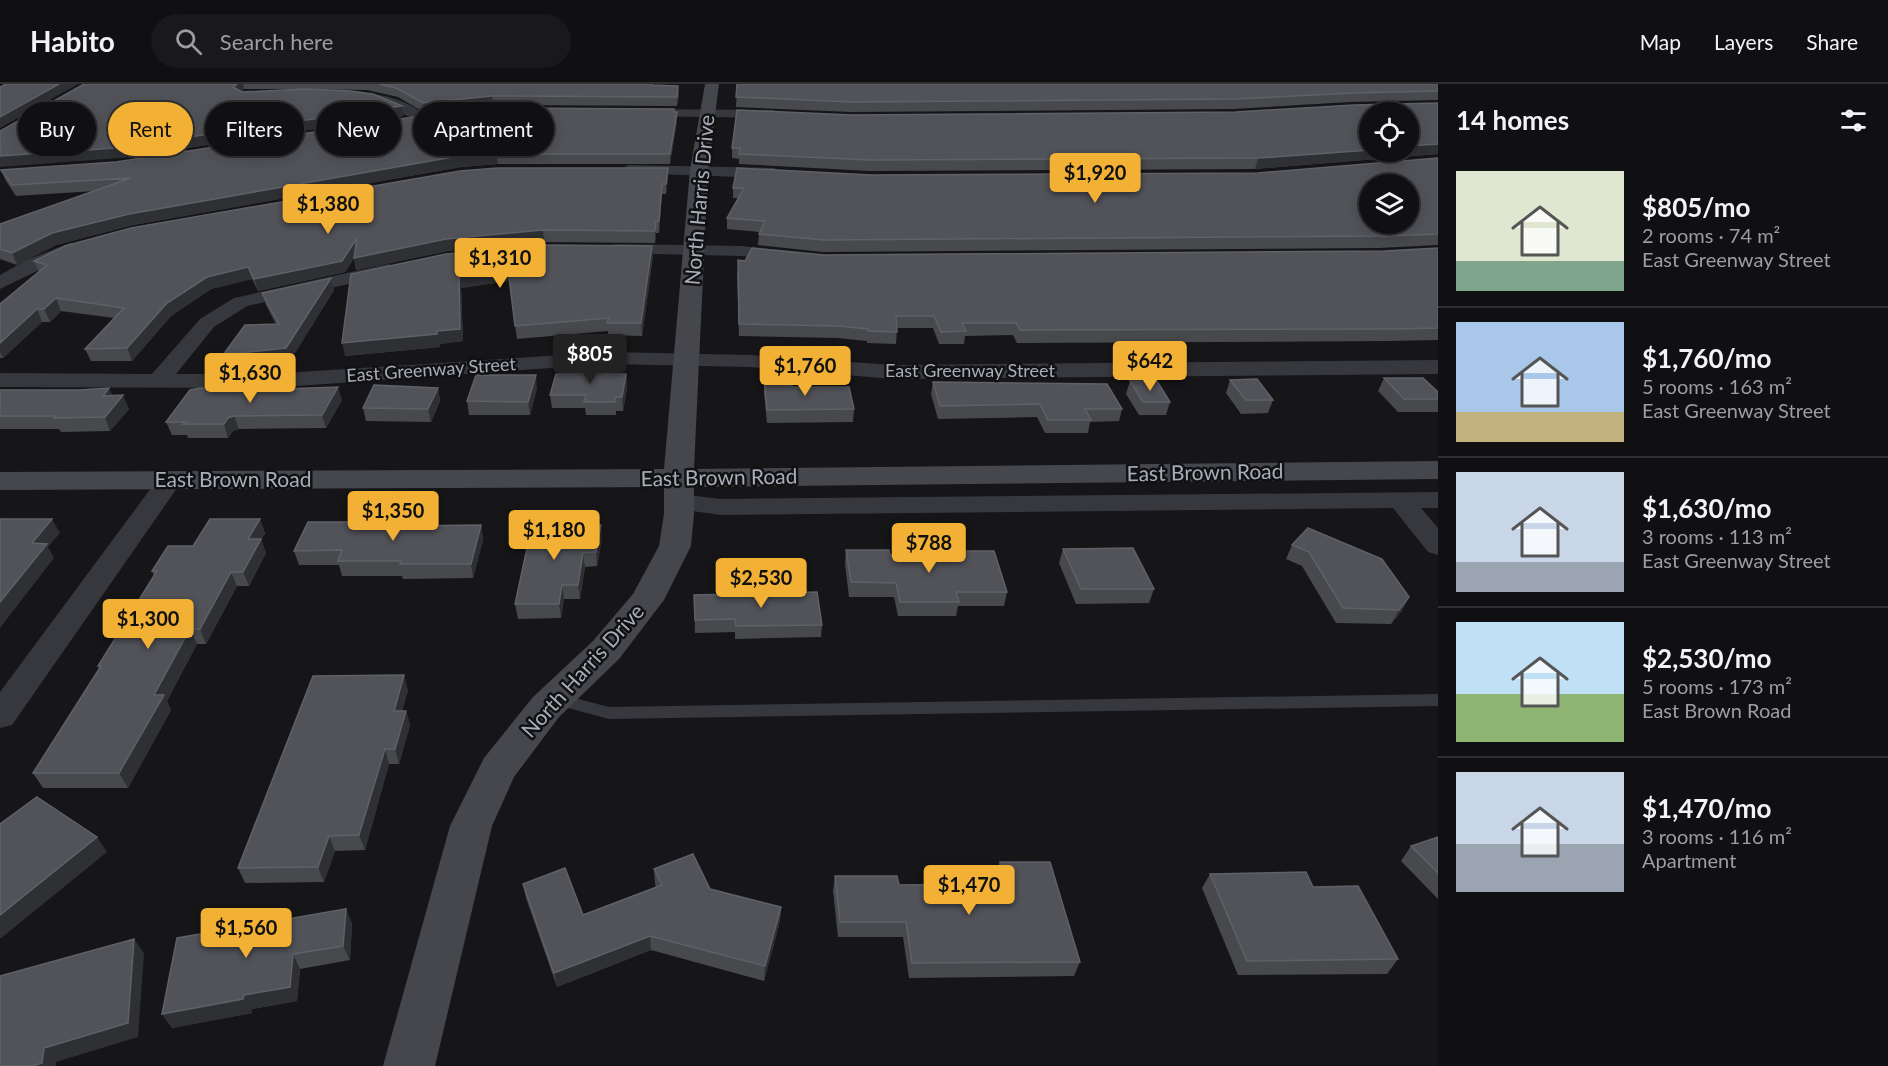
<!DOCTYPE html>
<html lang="en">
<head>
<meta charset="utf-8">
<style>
	:root { --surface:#101012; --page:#19191b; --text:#f1f3f6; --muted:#9c9d9f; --line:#303032; --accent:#f2b134 }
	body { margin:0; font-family:Lato,sans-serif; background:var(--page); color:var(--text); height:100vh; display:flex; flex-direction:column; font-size:22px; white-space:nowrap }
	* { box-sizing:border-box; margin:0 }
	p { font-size:20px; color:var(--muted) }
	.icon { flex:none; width:33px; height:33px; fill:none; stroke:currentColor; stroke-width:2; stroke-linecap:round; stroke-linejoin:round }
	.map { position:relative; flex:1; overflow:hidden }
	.panel { display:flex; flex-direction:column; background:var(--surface); width:450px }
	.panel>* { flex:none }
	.hud { position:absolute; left:18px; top:18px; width:570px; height:54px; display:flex; gap:12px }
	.buttons { position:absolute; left:1359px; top:18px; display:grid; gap:12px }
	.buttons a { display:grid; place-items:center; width:60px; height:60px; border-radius:50%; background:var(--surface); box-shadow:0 3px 15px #0003,0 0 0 2px var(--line); font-size:30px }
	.price { position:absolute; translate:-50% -51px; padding:0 14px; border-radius:6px; background:var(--accent); color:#111; font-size:20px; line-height:39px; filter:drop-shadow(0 2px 3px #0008) }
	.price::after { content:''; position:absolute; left:50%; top:36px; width:18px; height:14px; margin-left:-9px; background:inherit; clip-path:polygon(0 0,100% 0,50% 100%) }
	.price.on { background:#222; color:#fff }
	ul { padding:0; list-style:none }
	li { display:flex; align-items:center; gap:18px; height:150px; padding:0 18px }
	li+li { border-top:2px solid var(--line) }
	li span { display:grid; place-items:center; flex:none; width:168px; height:120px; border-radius:0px; color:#555 }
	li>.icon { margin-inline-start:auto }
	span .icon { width:72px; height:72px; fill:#fffc; stroke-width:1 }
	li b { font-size:26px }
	h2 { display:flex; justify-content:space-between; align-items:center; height:72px; padding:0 18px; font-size:26px }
	.pill { padding:0 21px; border-radius:27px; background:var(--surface); box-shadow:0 3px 15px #0003,0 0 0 2px var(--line); font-size:21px; line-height:54px }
	.pill.on { background:var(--accent); color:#111 }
	header { display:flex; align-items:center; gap:36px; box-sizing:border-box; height:84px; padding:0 30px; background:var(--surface); border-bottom:2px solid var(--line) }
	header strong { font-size:28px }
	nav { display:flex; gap:33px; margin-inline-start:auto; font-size:21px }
	.search { width:420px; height:54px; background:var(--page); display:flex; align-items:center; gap:15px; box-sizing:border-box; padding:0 21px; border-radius:33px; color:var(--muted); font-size:22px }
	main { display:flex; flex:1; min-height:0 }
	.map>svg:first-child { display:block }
</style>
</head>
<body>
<header>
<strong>Habito</strong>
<div class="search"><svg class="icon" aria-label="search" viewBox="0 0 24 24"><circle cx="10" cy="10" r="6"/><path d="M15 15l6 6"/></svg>Search here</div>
<nav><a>Map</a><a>Layers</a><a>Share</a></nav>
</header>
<main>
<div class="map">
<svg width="1438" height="982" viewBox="0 0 1438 982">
	<rect width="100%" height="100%" fill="#161618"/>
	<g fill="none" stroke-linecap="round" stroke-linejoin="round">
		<!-- lane -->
		<path fill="#37383d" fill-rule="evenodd" d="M555,609l54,14 829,-13v12l-829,13 -60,-16 -3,-4 3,-4z"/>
		<!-- street -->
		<path fill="#37383d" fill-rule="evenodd" d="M351,8c25,1 59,6 77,27l-7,4 -37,-19 -38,-5 -2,-3z
			M640,25l133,1 7,4 -7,4 -138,-2 -2,-3 2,-3z
			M628,81l146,3 8,5 -8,5 -151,-5 -3,-3z
			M70,159l6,1 3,4 -3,4 -76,37v-14l27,-15z
			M616,160l126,2 46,5 6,1 3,4 -3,4 -6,1 -46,-5 -132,-3 -3,-4 3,-4z
			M388,180l7,2 2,4 -2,4 -148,32 -33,21 -38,47h92l341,-22 141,3 143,10 545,-5v14l-545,5 -143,-12 -141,-3 -341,24 -268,-1v-14l152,1 48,-55 34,-21z
			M169,389l9,3 4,5 -170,244 -12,3v-36l160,-216z
			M1438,408v16h-17l17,20v27l-10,-3 -35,-44 -672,7 -51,-7 -4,-6 4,-6 9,-2 42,5z"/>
		<!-- secondary -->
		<path fill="#45474d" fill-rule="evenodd" d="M705,0h14l-11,86 -14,299 744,-8v18l-744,8v27l-3,32 -27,54 -45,59 -60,58 -45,60 -22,49 -57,240h-52l67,-240 34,-68 49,-61 60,-56 40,-47 26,-48 5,-32v-27l-664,3v-18l664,-3 26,-299z"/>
	</g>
	<!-- wall -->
	<path fill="#47494d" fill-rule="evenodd" d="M84,0h569v1l25,1 1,10 -2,10 -184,-1 -68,8 -27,-16 -31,-7 -61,-1 98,27 -285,42zM244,5h60l-63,3z
		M737,0h701v16l-88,2 -117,7 -382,3 -115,-5z
		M1438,19v51l-183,15 -385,2 -131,-7v-5l-7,-1v-10l120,-33 384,-3z
		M677,28v9l-7,43h-172l-37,3 -328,58 -77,20 -39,20 -17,-6v-35l95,-33 -79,5 -10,-15 -5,-11 115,-8z
		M1438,74v87l-59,3 -556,4 -65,-7 1,-11 1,-2 -33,-3v-11l11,-20h-5v-10l138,-13 387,-2z
		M668,84v10l-2,16h-4l-3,39h-3l-1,10 -111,-1 -96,9 -92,19 -2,-12 -9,14 -87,19 -6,-12 -41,10 -40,27 -39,45h-41l-6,-12 29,-31 -53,-7 -11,11h-8l-39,36h-3v-54l39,-32 -5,-11z
		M652,162l1,11 -11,79 -34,-1v-4l-91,8 -8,-58 -48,7 2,53 -23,3v3l-95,9 6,-82z
		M1438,164v92l-50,1 -371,2 -4,-8 -48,1 -1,8h-25l-6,-16h-36l-1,16 -29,-1v-2l-30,-3 -98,-2 -2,-64 8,-11 79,-6 560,-4z
		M331,194l3,12 -44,71 -62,7 -5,-13 53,-31 -10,-19 -4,-12z
		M608,290h18l1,13 -4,24h-7v4h-30l-1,-7h-33l-2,-13z
		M1384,294l54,14v20h-40l-20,-21z
		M764,295l28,8 62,22 -1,13 -86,1 -3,-30z
		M1230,296l43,20 -5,13 -27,1 -15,-21z
		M1130,297l40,21 -4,13h-27l-13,-21z
		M933,298l189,27 -3,12 -29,1 -2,11h-43l-8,-16 -99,2 -7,-25z
		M253,304l1,2 88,10 -16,28 -87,1 -6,2 -5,7h-40l-1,-3h-15l-6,-13z
		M438,304l2,13 -9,21 -65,-1 -3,-13z
		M537,304l-7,27h-61l-2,-14z
		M0,306l112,6 17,13 -19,22 -49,1 -2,-3h-59z
		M260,435l5,15 -4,5 5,14 -17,33h-12l-31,58h-9l-30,57 4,9 -43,78h-85l-10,-15 66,-104 -1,-3 56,-90 -2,-5 41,-25z
		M402,438l1,4 78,-1 2,15 -10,38 -70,1 -1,-3h-60l-3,-11h-40l-5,-14z
		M602,455l-5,27 -12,1 -5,32h-16l-3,19 -43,1 -3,-15z
		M1292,461l117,52 -8,15 -10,12 -55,-1 -34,-57 -16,-7z
		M1063,465l91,40 -5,14 -73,1 -17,-41z
		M846,466l44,5h60v-4l57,41 -3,14h-46l-2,10h-58l-4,-19h-45l-4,-33z
		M694,511l128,30 -1,12 -86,2v-7l-40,1z
		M408,606l-6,21h4l4,14 -11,39h-10l-24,86 -30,1 -11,31 -79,1 -7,-15z
		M1438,753v62l-37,-38 10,-15z
		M1000,778l80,100 -6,14 -165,2 -6,-41h-65l-5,-46 2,-15 64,9 98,-1 -2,-8z
		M654,785l56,20 71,18 -1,14 -16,60 -113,-31 -94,37 -31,-89 -3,-14 60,31 73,-28 -1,-3z
		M1210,790l103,13 85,72 -11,15 -149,1 -36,-87z
		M352,839l-2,37 -50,9 -3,32 -45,8v4l-80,15 -10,-14z"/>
	<!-- shaded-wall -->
	<path fill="#2f3033" d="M59,0h19l-78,44v-11z
		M237,0h6l1,5 -8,7 -3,-9z
		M678,2l1,10 -2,10v-9z
		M492,12l1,9 -68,8 -2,-10z
		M402,22l2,10 -285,42 -119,9v-11z
		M677,28v9l-7,43v-10z
		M1438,60v10l-183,15 3,-11 112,-8v2h38v-6z
		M496,70l2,10 -37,3 -328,58 -77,20 -39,20 -5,-12 40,-20 77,-19 330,-58z
		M668,84v10l-2,16v-10z
		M662,100v10l-3,39v-12z
		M656,137v12l-1,10v-12z
		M543,146l1,12 -96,9 -92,19 -2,-12 92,-19z
		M357,154l2,11 -14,23 -87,19 -4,-12z
		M652,162l1,11 -11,79 -1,-13z
		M248,183l4,12 -41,10 -40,27 -39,45 -5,-13 40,-45 40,-26z
		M508,185l1,12 -48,7 2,53 -23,3v3l-95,9 -3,-13 95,-12 22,-55z
		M331,194l3,12 -44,71 -62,7 -5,-13 63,-7z
		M56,214l5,13 -11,11 -6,-13z
		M37,225l5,13 -39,36 -3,-6v-9z
		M626,290l1,13 -4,24 -1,-14z
		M536,291l1,13 -7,27 -2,-13z
		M338,303l4,13 -16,28 -4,-13z
		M109,304l6,13 -12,-5z
		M438,304l2,13 -9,21 -3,-13z
		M123,311l6,14 -19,22 -5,-14z
		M234,332l5,13 -6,2 -5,7 -4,-14 4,-6z
		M52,435l8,14 -12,14 6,11 -54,70v-26l32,-59z
		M260,435l5,15 -4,5 5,14 -17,33 -6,-14 5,-33z
		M481,441l2,15 -10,38 -2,-14z
		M601,441l1,14 -5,27 -1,-14z
		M583,469l2,14 -5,32 -2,-14z
		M231,488l6,14 -31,58 -6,-15z
		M562,501l2,14 -3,19 -2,-14z
		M1409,513l-8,15 -10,12 8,-14z
		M190,545l7,15 -30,57 4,9 -43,78 -9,-15 35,-78z
		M404,591l4,15 -10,35 -4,-14z
		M406,627l4,14 -11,39 -4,-15z
		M385,665l4,15 -24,86 -6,-15z
		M329,752l6,15 -11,31 -6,-15z
		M97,753l10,15 -107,87v-24z
		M781,823l-1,14 -16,60 1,-15z
		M346,825l6,14 -2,37 -7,-14z
		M650,852l1,14 -94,37 -3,-14z
		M134,855l10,14 -6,84 -82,25v4h-23l11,-18z
		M293,870l7,15 -3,32 -45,8v4l-80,15 -10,-14 82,-19z"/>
	<!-- building -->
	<path fill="#525359" stroke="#5f6168" stroke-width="1.5" fill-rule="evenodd" d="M6,0h53l-59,33v-30z
		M84,0h153l-4,3 9,5 63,-3 46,2 22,3 29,12 -287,42 -115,8v-25z
		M379,0h273v1l26,1 -1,11 -185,-1 -69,7 -27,-15z
		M737,0h701v7l-85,2 -117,6 -384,3 -116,-5z
		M1438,19v41l-30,2v-34h-38v38l-112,8 -387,2 -132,-6 1,-6h-8l5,-38 115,5 384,-3 118,-7z
		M492,24l182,1v3h3l-7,42h-174l-37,2 -330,58 -77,19 -40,20 -12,-4v-25l131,-46 -119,7 -11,-15 115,-8 304,-46z
		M1438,74v76l-54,2 -560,4 -65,-6 6,-13 -38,-3 17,-30h-11l4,-20 134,7 387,-2zM1370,100h38v40h-38z
		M497,84h171l-2,16h-4l-3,37h-3l-1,10 -112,-1 -97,9 -92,19 3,-20 -15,23 -88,18 -6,-12 -41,10 -40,26 -40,45 -42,1 39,-41 -68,-10 -12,11h-7l-37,34v-39l47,-39 -13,-4 31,-15 66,-18 329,-57z
		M543,161l109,1 -11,77h-34l2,-5 -94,8 -7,-57 -49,7 1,53 -23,2v3l-95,9 9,-69 95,-20z
		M752,164l72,7 560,-4 54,-3v80l-45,1 -373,1 -4,-7h-54l4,8 -25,1 -7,-16h-38l1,16 -29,-1v-2l-30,-3 -99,-2 -1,-64 7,1z
		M331,194l-45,70 -63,7 22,-30 34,-1 -17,-31z
		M576,286h32l-1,4h19l-4,23h-7v5h-31l2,-7h-36l6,-21h20z
		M476,291h60l-8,27 -61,-1z
		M1384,294h39l15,14v7h-34z
		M764,295h27l1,8h57l5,22 -87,1z
		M1257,295l16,21h-27l-16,-20z
		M1130,297h27l13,21h-27z
		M933,298l174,2 15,25h-37l6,11h-43l-8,-16 -100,2z
		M374,301l64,3 -10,21 -65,-1z
		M338,303l-16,28 -88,1 -6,2 -4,6h-41l3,-2h-20l24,-32 10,-2h53l-2,2z
		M109,304l-6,8 20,-1 -18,22 -51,1 2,-2h-56v-26h79z
		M0,435h52l-20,24 15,1 -47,58z
		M210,435h50l-12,20h13l-18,33h-12l-31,57h-10l-36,66h10l-45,78h-86l68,-107h-3l59,-95h-5l16,-25h25z
		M308,438h94l-2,4 81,-1 -10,39h-71l1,-3h-63l4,-11 -48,1z
		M532,441h69l-5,27 -13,1 -5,32h-16l-3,19h-44z
		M1308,444l74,31 27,38 -10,13 -56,-2 -34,-56 -17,-7z
		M1133,464l21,41h-73l-18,-40z
		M846,466h43l1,5h62l-2,-4h44l13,41h-51l3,10h-59l-4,-19 -45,-1z
		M817,508l5,33 -86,1 -1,-7 -40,1 -1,-25z
		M404,591l-10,36h12l-11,38h-10l-26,86 -30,1 -11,31 -80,1 75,-192z
		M37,713l60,40 -97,78v-91z
		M1438,753v36l-27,-27z
		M693,770l17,35 71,18 -16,59 -115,-30 -96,37 -31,-89 42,-16 18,47 79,-30 -8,-16z
		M1000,778h50l30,100 -168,1 -6,-41h-66l-5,-46h62l2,9 106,-1z
		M1306,788l7,15 45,-1 40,73 -151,2 -37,-87z
		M346,825l-3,37 -50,8 -3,33 -46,8 -1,4 -81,15 15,-76z
		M134,855l-6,84 -84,25 -2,15 -9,3h-33v-90z"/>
	<g text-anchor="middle" stroke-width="5" stroke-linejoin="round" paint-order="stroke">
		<!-- far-street labels -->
		<g font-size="18" fill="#a8adb8" stroke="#111113">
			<text transform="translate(431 286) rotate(-4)" y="6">East Greenway Street</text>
			<text x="970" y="293">East Greenway Street</text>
		</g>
		<!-- street labels -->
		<g font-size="21" fill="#a8adb8" stroke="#111113">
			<text transform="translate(700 116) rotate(-85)" y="7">North Harris Drive</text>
			<text transform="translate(1205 389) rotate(-1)" y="7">East Brown Road</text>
			<text transform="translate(719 394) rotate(-1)" y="7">East Brown Road</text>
			<text x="233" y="403">East Brown Road</text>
			<text transform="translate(583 587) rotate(-48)" y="7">North Harris Drive</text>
		</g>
	</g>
</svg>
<div class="buttons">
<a><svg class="icon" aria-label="locate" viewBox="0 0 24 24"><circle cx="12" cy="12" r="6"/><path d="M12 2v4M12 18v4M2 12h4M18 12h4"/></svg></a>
<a><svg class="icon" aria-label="layers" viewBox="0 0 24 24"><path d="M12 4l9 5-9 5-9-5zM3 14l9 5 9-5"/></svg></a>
</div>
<b class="price" style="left:1095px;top:120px">$1,920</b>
<b class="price" style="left:328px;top:151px">$1,380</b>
<b class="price" style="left:500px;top:205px">$1,310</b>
<b class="price on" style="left:590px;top:301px">$805</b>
<b class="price" style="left:1150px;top:308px">$642</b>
<b class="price" style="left:805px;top:313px">$1,760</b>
<b class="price" style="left:250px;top:320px">$1,630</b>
<b class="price" style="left:393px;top:458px">$1,350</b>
<b class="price" style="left:554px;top:477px">$1,180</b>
<b class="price" style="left:929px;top:490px">$788</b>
<b class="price" style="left:761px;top:525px">$2,530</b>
<b class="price" style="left:148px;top:566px">$1,300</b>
<b class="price" style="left:969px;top:832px">$1,470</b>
<b class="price" style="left:246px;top:875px">$1,560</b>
<div class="hud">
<a class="pill">Buy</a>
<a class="pill on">Rent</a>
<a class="pill">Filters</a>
<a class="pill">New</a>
<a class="pill">Apartment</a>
</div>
</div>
<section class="panel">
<h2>14 homes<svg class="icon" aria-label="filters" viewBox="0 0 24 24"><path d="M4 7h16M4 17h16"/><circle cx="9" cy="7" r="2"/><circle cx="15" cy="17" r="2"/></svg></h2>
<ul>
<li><span style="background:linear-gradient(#dfe7d0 75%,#7fa58c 0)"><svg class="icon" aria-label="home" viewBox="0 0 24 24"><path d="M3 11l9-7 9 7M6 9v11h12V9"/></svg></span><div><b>$805/mo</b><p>2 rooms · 74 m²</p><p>East Greenway Street</p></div></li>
<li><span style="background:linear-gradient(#a9c7e8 75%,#c2b280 0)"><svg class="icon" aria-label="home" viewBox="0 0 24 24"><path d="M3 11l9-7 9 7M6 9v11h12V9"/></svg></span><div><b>$1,760/mo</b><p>5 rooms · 163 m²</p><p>East Greenway Street</p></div></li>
<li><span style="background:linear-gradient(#c9d6e8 75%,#9aa5b1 0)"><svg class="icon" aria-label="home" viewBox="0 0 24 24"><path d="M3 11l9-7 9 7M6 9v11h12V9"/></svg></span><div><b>$1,630/mo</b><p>3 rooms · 113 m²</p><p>East Greenway Street</p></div></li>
<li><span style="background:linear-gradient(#bfe0f5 60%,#8fb573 0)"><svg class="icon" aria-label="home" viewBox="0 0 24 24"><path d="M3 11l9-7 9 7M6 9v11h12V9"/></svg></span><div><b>$2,530/mo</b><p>5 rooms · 173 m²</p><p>East Brown Road</p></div></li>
<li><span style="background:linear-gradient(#c9d6e8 60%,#9aa5b1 0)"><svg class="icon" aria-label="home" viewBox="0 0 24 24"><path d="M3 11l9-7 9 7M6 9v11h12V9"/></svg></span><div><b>$1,470/mo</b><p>3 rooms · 116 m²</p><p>Apartment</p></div></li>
</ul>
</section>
</main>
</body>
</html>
